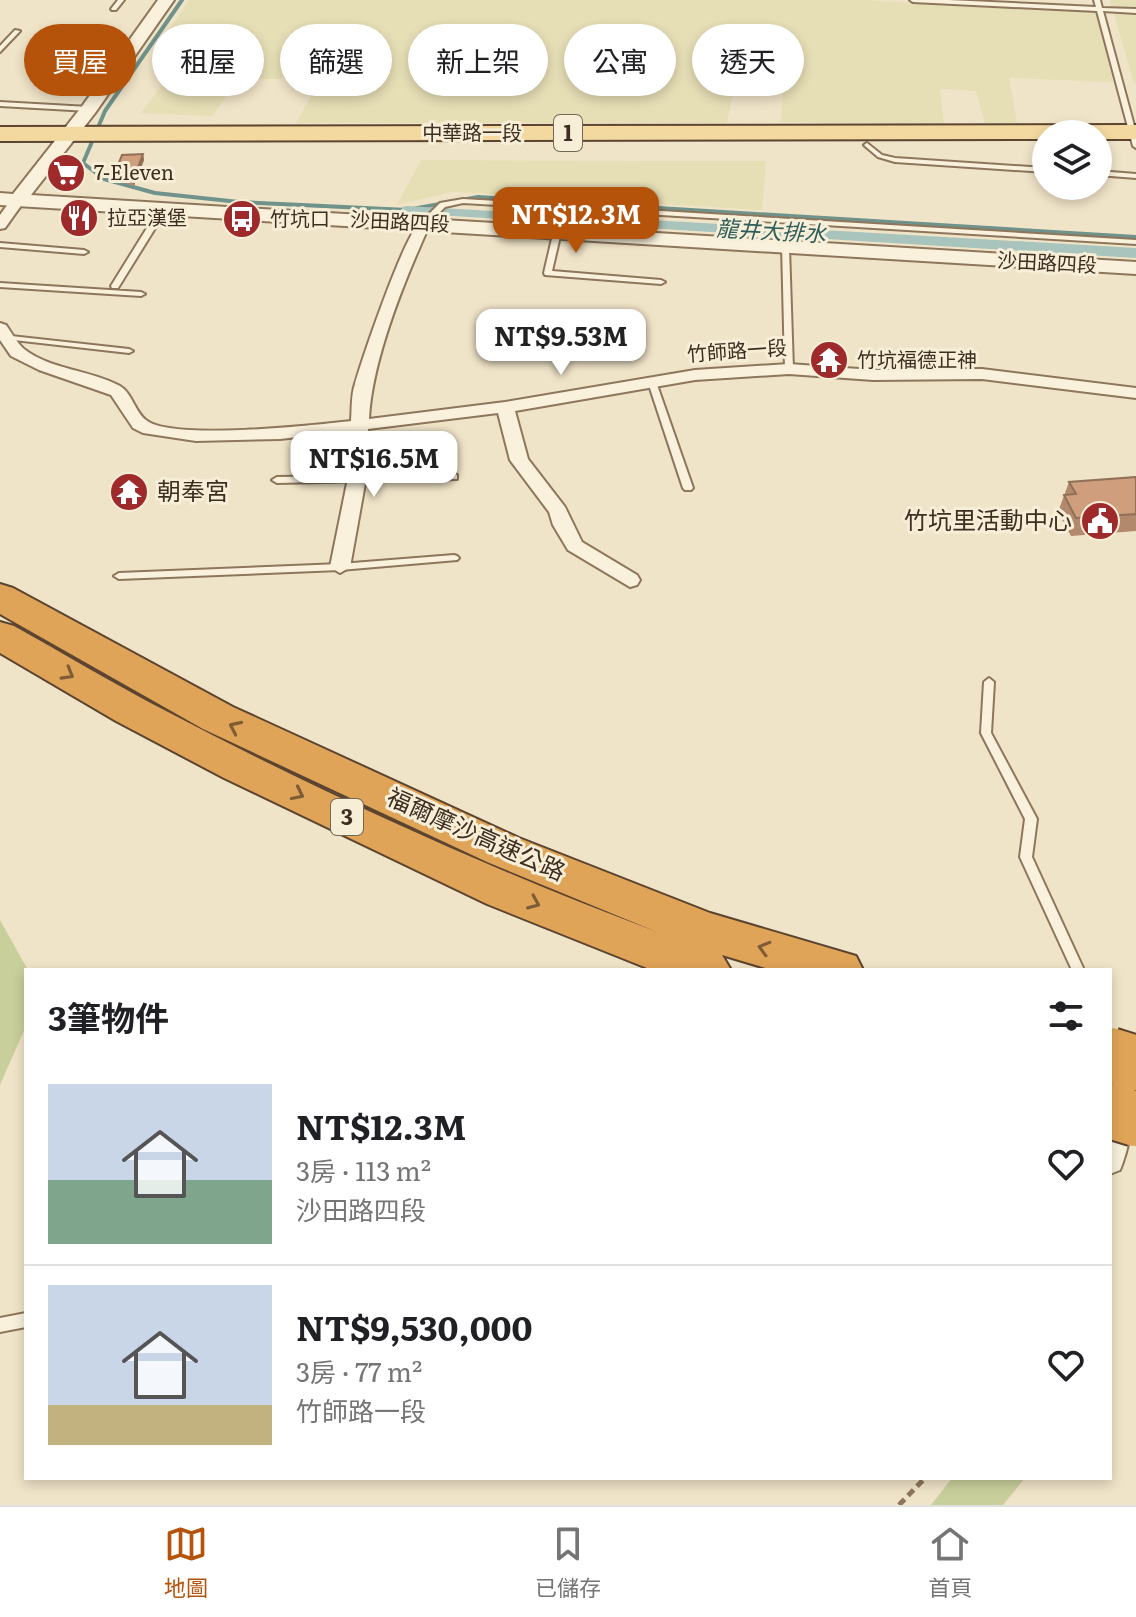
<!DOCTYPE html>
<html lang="zh-TW">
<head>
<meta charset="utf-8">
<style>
	:root { --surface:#fff; --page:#f6f6f6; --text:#202124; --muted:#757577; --line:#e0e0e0; --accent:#b45309 }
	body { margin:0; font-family:Literata,"Noto Sans TC",serif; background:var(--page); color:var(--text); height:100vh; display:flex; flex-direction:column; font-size:30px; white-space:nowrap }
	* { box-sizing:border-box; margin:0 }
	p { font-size:26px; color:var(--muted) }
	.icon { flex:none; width:44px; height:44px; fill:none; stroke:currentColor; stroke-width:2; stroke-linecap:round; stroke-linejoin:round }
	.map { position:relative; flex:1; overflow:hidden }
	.panel { position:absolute; left:24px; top:968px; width:1088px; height:512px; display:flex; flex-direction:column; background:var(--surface); border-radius:0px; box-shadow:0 4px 12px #0003 }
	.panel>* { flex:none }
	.hud { position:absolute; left:24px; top:24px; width:1088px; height:72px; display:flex; gap:16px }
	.controls { position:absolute; left:1032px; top:120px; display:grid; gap:16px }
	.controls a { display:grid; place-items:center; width:80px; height:80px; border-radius:50%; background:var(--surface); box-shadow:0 4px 12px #0003; font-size:40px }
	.price { position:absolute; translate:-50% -68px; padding:0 18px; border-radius:16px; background:#fff; color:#222; font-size:26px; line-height:52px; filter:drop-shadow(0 2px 4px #0008) }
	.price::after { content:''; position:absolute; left:50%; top:48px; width:24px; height:18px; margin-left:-12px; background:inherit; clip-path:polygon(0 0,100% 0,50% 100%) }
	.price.on { background:var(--accent); color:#fff }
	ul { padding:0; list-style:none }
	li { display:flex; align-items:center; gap:24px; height:200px; padding:0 24px }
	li+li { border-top:2px solid var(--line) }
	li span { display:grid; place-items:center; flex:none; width:224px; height:160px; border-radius:0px; color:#555 }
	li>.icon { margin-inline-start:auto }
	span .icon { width:96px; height:96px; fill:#fffc; stroke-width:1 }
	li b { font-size:34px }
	h2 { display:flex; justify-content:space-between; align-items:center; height:96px; padding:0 24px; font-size:34px }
	.tag { padding:0 28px; border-radius:36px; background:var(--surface); box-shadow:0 4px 12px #0003; font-size:28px; line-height:72px }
	.tag.on { background:var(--accent); color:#fff }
	.tab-bar { display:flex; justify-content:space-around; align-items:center; height:112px; border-top:2px solid var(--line); background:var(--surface); font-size:22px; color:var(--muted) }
	.tab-bar a { display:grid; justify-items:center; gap:4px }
	.tab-bar .on { color:var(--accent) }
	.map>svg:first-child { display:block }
</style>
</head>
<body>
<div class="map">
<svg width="1136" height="1505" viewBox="0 0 1136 1505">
	<rect width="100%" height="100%" fill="#f0e4c8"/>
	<!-- farmland -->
	<path fill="#e6deb5" d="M189,0h674l234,12 16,70 -104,-4 8,45h-32l-9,-32 -36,-2 4,36 -163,-3 4,-55 -47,-3 -11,59h-431l46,-82 -36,-2 -25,40h-44l-24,37 -72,-3 43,-57 -31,-2z
		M1110,0h26v84h-2z
		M421,160l228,1h117l-4,49 -286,-17 -24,-1 -55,13z"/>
	<!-- green -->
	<path fill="#c9cf9b" d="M0,920l28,50 -2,56 -26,59z
		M952,1478h73l-22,27h-72z"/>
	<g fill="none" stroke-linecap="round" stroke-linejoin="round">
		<!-- stream -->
		<path stroke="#6f938a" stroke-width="4" d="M182,0l-77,111 -22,52 21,16 51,14 84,9 168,8 71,-13 658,40"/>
		<!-- canal -->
		<path fill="#a9c4bc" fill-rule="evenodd" d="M407,206l729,42v10l-734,-45v-6z"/>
		<defs>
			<path id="service" d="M118,0h6l-8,10h-4l-1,-1z
				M910,0h39l147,7 -2,-7h6l2,8 34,1v4l-33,-2 33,122v15l-3,-2 -36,-135 -184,-9z
				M15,30l5,1 -20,21v-6z
				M0,102l89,5 3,2 -3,2 -89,-5z
				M867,143l15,12 13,3 151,10v4l-151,-10 -17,-5 -13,-11 -1,-1z
				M1098,171l38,3v4l-38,-3z
				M463,199l673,41v4l-673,-41 -18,4 -19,19 -7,-2 21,-21z
				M160,207l7,2 -49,79h-6l-1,-2z
				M554,230l7,2 -9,39 109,9 4,2 -4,2 -116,-9 -1,-2z
				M0,243l84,7 4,2 -4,2 -84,-7z
				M782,245l7,2 4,122 -4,3 -4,-3z
				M0,283l141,9 4,2 -4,2 -141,-9z
				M2,335l127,14 4,2 -4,2 -124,-14h-3z
				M652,379l4,3 37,106 -2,2h-6l-2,-2 -35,-106z
				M454,474l3,1v4l-180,4 -5,-3 5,-3z
				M454,555l3,1 2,2 -2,2 -117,10 -221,9 -5,-3 5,-3 221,-9z
				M989,678l5,4 -3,51 46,86 -5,38 52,113h-12l-52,-113 5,-38 -44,-86 3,-51z
				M26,1313v14l-26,5v-14z"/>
			<path id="minor" d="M18,196l7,4 -20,28 -5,1v-14l13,-18z
				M423,220l7,4c-25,55 -58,135 -61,195l136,-17 190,-32 94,-6 84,6 109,-1 154,19v10l-154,-19 -109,1 -84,-6 -94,6 -180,31 13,48 37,48 17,35 55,33 3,5 -3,5 -7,2 -62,-37 -15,-25 -4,-13 -39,-52 -12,-47 -130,16 -2,49 -16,89 -10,6 -10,-6 18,-89 3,-47 -71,8 -84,2 -53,-8 -10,-5 -22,-33 -72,-25 -28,-14 -11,-16v-17l6,2c5,7 11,18 18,24 27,21 67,21 96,37 12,7 15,26 26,34 24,21 170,5 205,1 1,-12 0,-26 4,-37 7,-24 52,-159 68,-164z
				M1121,1099l9,3c6,17 -3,51 -10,68l-10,4v-68z"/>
			<path id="tertiary" d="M158,0h16l-79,113 -64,82 1105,67v12l-1136,-69v-12l13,1 70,-89z"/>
			<path id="primary" d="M1136,125v14h-38v-5h-52v5l-1046,2v-14z"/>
			<path id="motorway" d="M0,584l13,4 220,119 286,131 191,75 146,43 7,14h-91l-50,-15 9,15h-79l-165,-66 -263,-126 -108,-57 -116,-68v-31l14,4c51,28 101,59 154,86 158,83 322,157 489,220l-170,-70 -284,-133 -203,-115z"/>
		</defs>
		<!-- service casing -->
		<use href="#service" stroke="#8d765c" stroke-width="4"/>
		<!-- minor casing -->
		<use href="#minor" stroke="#8d765c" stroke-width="4"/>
		<!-- tertiary casing -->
		<use href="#tertiary" stroke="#8d765c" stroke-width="4"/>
		<!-- primary casing -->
		<use href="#primary" stroke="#5b4430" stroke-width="4"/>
		<!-- motorway casing -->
		<use href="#motorway" stroke="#5b4430" stroke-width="4"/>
		<!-- path -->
		<path stroke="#8d765c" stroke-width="5" stroke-dasharray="8 5" stroke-linecap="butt" d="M899,1505l26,-27"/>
		<!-- service -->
		<use href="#service" fill="#faf1dc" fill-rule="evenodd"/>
		<!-- minor -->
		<use href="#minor" fill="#faf1dc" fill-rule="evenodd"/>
		<!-- tertiary -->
		<use href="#tertiary" fill="#faf1dc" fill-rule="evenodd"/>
		<!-- primary -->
		<use href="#primary" fill="#f3d9a0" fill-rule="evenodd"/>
		<!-- motorway -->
		<use href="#motorway" fill="#e0a458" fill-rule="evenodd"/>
		<defs>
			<path id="motorway-bridge" d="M1110,1055l26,8
				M1110,1111l26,8"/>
		</defs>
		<!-- motorway-bridge casing -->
		<use href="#motorway-bridge" stroke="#5b4430" stroke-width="58" stroke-linecap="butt"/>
		<!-- motorway-bridge -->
		<use href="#motorway-bridge" stroke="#e0a458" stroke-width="54"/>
	</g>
	<!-- wall -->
	<path fill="#b2896c" d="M143,154l1,6 -10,26 -19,-6 -1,-5z
		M1136,477v54l-65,5 -13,-24 11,-30z"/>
	<!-- shaded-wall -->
	<path fill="#916f58" d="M143,154l1,6 -10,26 -1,-6z"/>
	<!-- building -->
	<path fill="#cf9f7d" stroke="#916f58" stroke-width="2" d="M143,154l-10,26 -19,-5 8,-20z
		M1136,477v37l-60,4 -12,-23 12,-1 -7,-12z"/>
	<!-- one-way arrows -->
	<defs><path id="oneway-chevron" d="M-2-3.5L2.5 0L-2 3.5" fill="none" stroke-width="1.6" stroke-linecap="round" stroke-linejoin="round" transform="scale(2)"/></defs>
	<g stroke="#7e5d36">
		<use href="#oneway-chevron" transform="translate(68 674) rotate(30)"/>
		<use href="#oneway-chevron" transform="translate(235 727) rotate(-155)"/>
		<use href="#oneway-chevron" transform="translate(298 794) rotate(26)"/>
		<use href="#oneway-chevron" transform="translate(534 903) rotate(23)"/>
		<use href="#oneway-chevron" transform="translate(764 948) rotate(-164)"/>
	</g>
	<!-- icons -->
	<defs>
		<symbol id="supermarket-disc" viewBox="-11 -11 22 22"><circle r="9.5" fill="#9e2a2b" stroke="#f7eed8"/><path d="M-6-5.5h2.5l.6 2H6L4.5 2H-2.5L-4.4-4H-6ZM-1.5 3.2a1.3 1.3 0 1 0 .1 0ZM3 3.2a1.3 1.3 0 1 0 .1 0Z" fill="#fff"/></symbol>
		<symbol id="restaurant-disc" viewBox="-11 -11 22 22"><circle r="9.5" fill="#9e2a2b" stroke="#f7eed8"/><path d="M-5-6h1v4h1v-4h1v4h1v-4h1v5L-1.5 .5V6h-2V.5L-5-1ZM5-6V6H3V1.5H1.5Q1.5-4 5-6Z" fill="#fff"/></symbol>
		<symbol id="bus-disc" viewBox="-11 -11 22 22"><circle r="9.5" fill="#9e2a2b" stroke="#f7eed8"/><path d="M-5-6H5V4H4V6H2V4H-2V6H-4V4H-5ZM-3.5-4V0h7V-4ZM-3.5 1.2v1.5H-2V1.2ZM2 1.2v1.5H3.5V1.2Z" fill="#fff"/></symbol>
		<symbol id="temple-disc" viewBox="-11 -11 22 22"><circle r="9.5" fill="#9e2a2b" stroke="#f7eed8"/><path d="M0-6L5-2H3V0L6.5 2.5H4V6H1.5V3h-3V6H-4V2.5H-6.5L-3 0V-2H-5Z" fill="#fff"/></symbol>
		<symbol id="civic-disc" viewBox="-11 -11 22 22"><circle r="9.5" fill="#9e2a2b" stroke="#f7eed8"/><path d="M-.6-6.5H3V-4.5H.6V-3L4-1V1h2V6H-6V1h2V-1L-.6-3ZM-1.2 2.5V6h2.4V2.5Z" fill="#fff"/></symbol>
	</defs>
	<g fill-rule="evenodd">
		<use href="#supermarket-disc" x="44" y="151" width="44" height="44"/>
		<use href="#restaurant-disc" x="57" y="196" width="44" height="44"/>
		<use href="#bus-disc" x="220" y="197" width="44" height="44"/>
		<use href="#temple-disc" x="807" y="338" width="44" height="44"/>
		<use href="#temple-disc" x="107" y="470" width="44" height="44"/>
		<use href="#civic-disc" x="1078" y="499" width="44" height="44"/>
	</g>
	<g text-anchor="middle" stroke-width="6" stroke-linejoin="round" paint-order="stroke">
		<!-- far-street labels -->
		<g font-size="20" fill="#3d2e20" stroke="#f7eed8">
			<text x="472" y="140">中華路一段</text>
			<text transform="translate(400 222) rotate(3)" y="7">沙田路四段</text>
			<text transform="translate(1047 263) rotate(3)" y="7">沙田路四段</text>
			<text transform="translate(737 351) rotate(-4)" y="7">竹師路一段</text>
		</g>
		<!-- far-poi labels -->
		<g font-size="20" fill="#3d2e20" stroke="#f7eed8" text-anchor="start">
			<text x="94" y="180">7-Eleven</text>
			<text x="107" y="225">拉亞漢堡</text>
			<text x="270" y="226">竹坑口</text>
			<text x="857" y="367">竹坑福德正神</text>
		</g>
		<!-- shield labels -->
		<g fill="#f7eed8" stroke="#756857" stroke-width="2">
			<rect x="554" y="115" width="28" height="36" rx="6"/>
			<rect x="331" y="799" width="32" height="36" rx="6"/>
		</g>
		<g font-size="22" font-weight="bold" fill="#3d2e20">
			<text x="568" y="141">1</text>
			<text x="347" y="825">3</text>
		</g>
		<!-- far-water labels -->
		<g font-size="22" font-style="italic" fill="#2f5d5a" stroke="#f7eed8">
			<text transform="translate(771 231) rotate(3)" y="8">龍井大排水</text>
		</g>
		<!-- poi labels -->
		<g font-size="24" fill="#3d2e20" stroke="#f7eed8" text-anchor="start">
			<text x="157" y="500">朝奉宮</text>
			<text x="1072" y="529" text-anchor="end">竹坑里活動中心</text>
		</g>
		<!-- street labels -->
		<g font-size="24" fill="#3d2e20" stroke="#f7eed8">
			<text transform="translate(476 835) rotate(24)" y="8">福爾摩沙高速公路</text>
		</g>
	</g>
</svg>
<div class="controls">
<a><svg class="icon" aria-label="layers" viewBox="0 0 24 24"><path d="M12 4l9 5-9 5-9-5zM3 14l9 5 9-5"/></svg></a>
</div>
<b class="price on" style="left:576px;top:255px">NT$12.3M</b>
<b class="price" style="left:561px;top:377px">NT$9.53M</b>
<b class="price" style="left:374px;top:499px">NT$16.5M</b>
<div class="hud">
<a class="tag on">買屋</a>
<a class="tag">租屋</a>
<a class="tag">篩選</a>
<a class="tag">新上架</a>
<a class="tag">公寓</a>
<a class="tag">透天</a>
</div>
<section class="panel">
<h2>3筆物件<svg class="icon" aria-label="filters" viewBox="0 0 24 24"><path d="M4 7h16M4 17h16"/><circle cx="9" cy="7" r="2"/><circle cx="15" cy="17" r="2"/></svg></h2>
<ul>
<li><span style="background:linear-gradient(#c9d6e8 60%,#7fa58c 0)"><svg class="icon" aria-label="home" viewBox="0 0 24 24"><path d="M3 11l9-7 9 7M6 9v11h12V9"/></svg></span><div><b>NT$12.3M</b><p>3房 · 113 m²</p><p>沙田路四段</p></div><svg class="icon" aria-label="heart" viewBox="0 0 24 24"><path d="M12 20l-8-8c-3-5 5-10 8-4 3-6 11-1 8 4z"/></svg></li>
<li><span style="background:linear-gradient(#c9d6e8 75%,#c2b280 0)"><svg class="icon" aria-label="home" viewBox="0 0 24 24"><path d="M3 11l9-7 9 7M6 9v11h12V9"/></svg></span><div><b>NT$9,530,000</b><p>3房 · 77 m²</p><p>竹師路一段</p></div><svg class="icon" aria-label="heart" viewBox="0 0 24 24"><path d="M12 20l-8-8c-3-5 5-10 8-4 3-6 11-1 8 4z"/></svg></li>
</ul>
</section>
</div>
<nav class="tab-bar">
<a class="on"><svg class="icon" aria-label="map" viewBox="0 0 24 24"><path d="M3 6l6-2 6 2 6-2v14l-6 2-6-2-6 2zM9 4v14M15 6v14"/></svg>地圖</a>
<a><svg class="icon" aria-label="saved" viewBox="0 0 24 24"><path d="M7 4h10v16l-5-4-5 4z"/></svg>已儲存</a>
<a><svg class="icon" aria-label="home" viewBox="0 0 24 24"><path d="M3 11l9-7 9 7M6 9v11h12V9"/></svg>首頁</a>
</nav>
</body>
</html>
